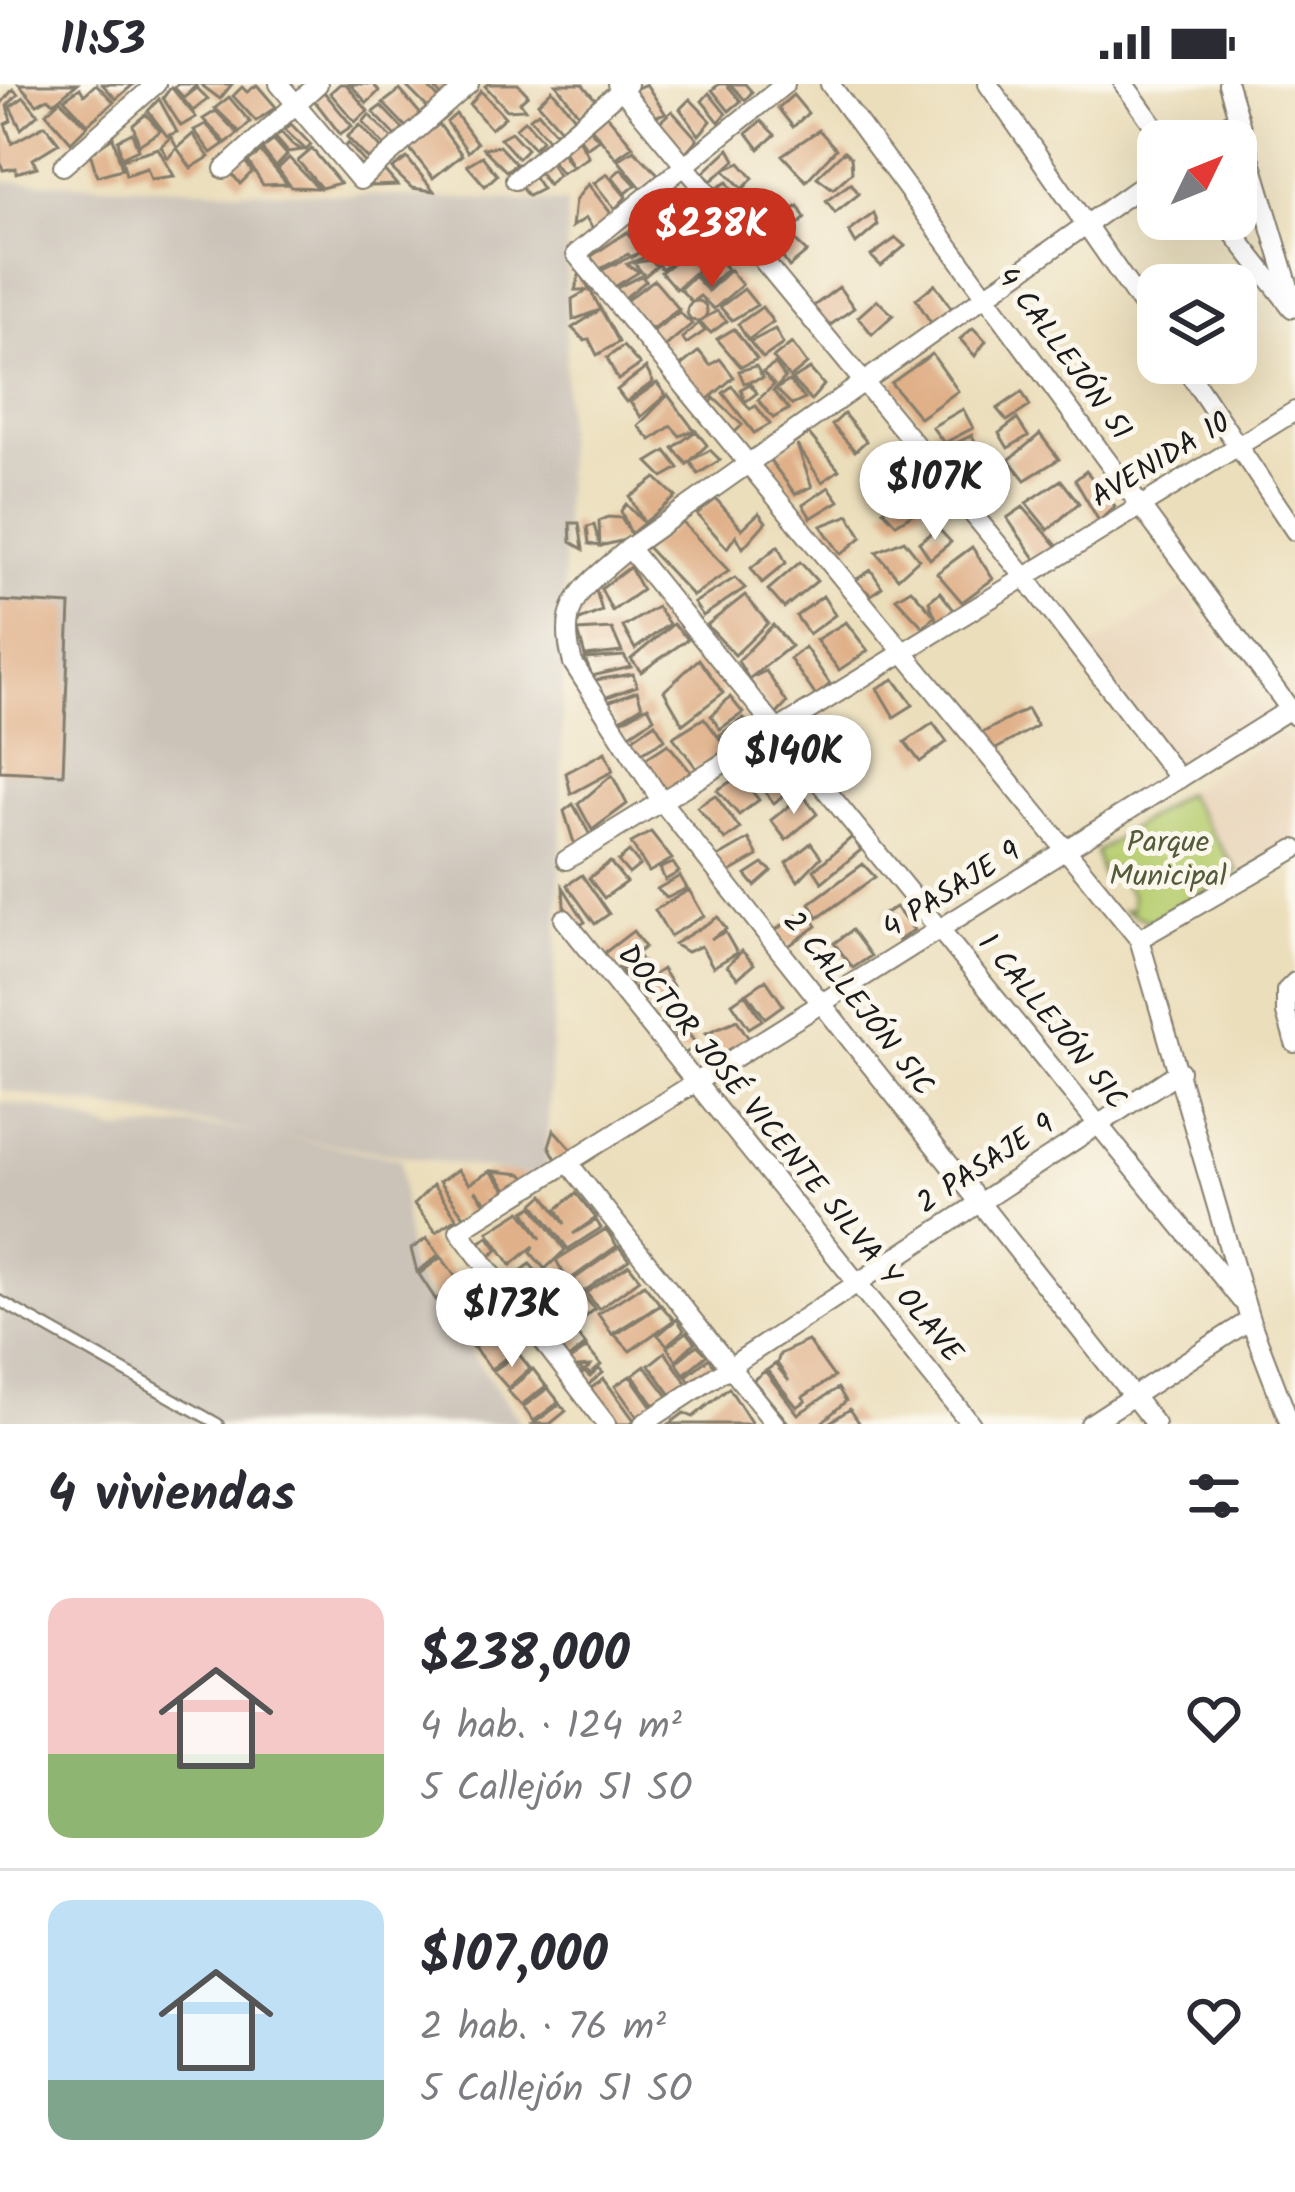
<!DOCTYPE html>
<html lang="es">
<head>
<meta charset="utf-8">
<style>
	:root { --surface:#fff; --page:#f7f7f7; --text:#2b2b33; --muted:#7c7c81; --line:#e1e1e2; --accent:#c8321e }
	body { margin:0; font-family:Kalam,sans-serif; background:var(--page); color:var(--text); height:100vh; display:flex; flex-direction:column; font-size:45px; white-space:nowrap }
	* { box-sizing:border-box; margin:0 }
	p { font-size:39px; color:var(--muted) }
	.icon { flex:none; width:66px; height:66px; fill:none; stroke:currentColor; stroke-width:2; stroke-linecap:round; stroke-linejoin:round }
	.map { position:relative; height:1340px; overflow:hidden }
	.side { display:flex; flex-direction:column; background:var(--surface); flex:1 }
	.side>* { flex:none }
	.needle { width:78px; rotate:47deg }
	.tools { position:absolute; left:1137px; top:36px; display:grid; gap:24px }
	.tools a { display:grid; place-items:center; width:120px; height:120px; border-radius:24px; background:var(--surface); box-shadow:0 12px 48px #0002; font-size:60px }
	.price { position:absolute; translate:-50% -102px; padding:0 27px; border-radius:42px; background:#fff; color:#222; font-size:39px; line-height:78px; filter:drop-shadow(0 3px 6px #0008) }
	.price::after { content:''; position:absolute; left:50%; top:72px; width:36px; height:27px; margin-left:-18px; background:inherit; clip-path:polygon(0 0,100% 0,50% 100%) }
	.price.current { background:var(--accent); color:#fff }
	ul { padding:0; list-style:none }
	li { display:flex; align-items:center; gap:36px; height:300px; padding:0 48px }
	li+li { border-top:3px solid var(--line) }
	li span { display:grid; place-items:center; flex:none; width:336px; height:240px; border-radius:24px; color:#555 }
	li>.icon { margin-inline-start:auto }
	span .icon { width:144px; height:144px; fill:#fffc; stroke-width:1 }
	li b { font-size:51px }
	h2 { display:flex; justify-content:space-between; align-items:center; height:144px; padding:0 48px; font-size:51px }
	.status { display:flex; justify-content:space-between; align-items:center; height:84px; padding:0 60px; background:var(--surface); direction:ltr }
	.status svg { height:33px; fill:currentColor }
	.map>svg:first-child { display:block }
</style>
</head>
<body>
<div class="status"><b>11:53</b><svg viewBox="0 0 49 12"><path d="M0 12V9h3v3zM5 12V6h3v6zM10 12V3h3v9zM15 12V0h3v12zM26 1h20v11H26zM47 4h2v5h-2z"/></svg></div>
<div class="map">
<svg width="1295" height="1340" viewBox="0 0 1295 1340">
	<rect width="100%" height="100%" fill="#fbf7ec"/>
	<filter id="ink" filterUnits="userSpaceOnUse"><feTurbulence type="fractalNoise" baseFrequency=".00833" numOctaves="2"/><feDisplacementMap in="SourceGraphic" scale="24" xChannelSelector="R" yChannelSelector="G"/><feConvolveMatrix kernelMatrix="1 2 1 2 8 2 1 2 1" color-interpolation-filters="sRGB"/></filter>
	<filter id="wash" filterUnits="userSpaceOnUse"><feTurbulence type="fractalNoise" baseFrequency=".004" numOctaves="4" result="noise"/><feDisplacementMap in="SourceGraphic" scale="48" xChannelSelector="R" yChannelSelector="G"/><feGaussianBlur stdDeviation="2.7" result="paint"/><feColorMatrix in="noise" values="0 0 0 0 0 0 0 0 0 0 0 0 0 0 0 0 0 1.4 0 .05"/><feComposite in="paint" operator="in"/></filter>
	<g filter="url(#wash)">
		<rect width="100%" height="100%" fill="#ebdebb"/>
		<!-- built -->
		<path fill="#e8d3b7" d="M1183,506l85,120 -89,63 -89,-125z
			M1279,649l16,22v86l-55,30 -54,-79z"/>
		<!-- industrial -->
		<path fill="#cbc2b8" d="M0,97l567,22 -6,657 -16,318 -272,-43 128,24 8,108 113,157h-522v-322l50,7 65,22 77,-6 70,8 -262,-43z"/>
		<!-- green -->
		<path fill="#b9cf73" stroke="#6a7648" stroke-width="3" d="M1185,709l53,79 -88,50 -26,-12 8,-1 -1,-15 -19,-26 -10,8 -6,-24z"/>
		<g id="blocks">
			<!-- building -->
			<path fill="#e0b089" d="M19,0h58l-23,19 -6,-5 -11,6z
				M96,0l18,18 -26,22 -24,-25 16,-11 4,7z
				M102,0h32l-18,15z
				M178,0h19l-13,14 -10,-11z
				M200,0h32l-12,15z
				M340,0h6l22,27 -13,11 -25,-29z
				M350,0h23l6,7 -12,12z
				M404,0h21l14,15 -9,11z
				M431,0h19l2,3 -11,9z
				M488,0h30l10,11 -8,7 5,7 -18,1 -22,-24z
				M556,0h26l13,15 -16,16z
				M646,0l19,29 -13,5 -20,-28z
				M719,0h7l15,17 -12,10 -17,-21z
				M730,0h15l7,8 -7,8z
				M257,1l19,22 -20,14 -23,-25 9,-9 5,5z
				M171,3l25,30 -15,9 -18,-28z
				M197,4l11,11 -15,12 -10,-12z
				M13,5l5,5 -11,12 4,15 -6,3 7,19 33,-18 14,18 -26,16 4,8 -21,6v-5l-13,2 -3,-9v-56z
				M400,6l23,27 -14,13 -26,-27z
				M552,6l23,27 -14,12 -23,-26z
				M481,7l24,26 -14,12 -21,-24z
				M324,8l28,34 -12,8 -26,-34z
				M709,9l17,21 -7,8 -17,-21z
				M793,11l15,18 -15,14 -15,-19z
				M24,13l14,17 -17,15 -11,-22z
				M229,13l21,25 -10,10 -25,-24z
				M159,15l18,33 -10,4 -19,-25z
				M690,15l21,22 -12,14 -19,-26z
				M60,16l27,26 -16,16 -25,-29z
				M381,22l24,25 -8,6 -24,-25z
				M216,27l22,23 -12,9 -23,-24z
				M672,27l25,28 -18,21 -24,-34z
				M538,28l18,21 -7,7 -19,-22z
				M605,29l28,33 -17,12 -27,-33z
				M146,30l14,17 -21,14 -6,-20z
				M456,30l21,29 -9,9 -21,-30z
				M369,31l26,26 -9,7 -23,-26z
				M525,36l17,20 -8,8 -18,-20z
				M761,37l14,14 -16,14 -12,-16z
				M206,40l18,20 -13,9 -17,-23z
				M291,40l20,21 -5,5 -21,-20z
				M439,40l23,31 -29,23 -24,-30z
				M360,41l22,24 -12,12 -23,-24z
				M588,44l11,11 -13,9 -7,-12z
				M819,46l17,19 -30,32 -24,-26z
				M281,48l11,12 10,6 -14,2 -13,-15z
				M511,48l16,17 -9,9 -18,-20z
				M132,49l6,16 -17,8 -3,-17z
				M193,50l16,23 -18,11 -14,-20 -9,10 -7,-12 10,-9 6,11z
				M113,53l9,32 -25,7 -7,-24z
				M577,53l12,20 -17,10 -8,-17z
				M274,56l13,15 -11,12 -14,-18z
				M348,59l18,21 -7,8 -17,-22z
				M499,62l17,18 -10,7 -23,-23z
				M158,64l16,28 -23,3 -4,-11 -21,7 -4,-16z
				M559,64l13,19 -11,6 -11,-15z
				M312,65l28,34 -19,5 -23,-27z
				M729,65l6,11 -11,10 16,-7 13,15 -10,11 -19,-19 -13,11 -8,-8z
				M634,66l25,25 -16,15 -25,-30z
				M844,67l7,6 1,15 -19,17 -16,-12z
				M261,68l23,28 3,4 -24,1 -15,-24z
				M482,72l15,19 -12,11 -18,-21z
				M289,74l29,30 -27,-1 -13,-18z
				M407,74l27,33 -22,-3 -20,-19z
				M546,74l12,17 -10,10 -13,-19z
				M244,75l8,13 -12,12 -10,-13z
				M621,85l15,16 -11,9 -13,-17z
				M384,86l13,15 -29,1z
				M530,87l12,18 -14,7 -13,-16z
				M607,90l19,23 -11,12 -21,-26z
				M727,98l16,24 -10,6 -18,-23z
				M851,99l8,11 -24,19 -9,-12z
				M588,100l25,32 -17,17 -10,-15 -14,9 3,-26z
				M768,120l5,7 -22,19 -7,-10z
				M798,122l7,12 -16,17 18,17 -18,15 -24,-37z
				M661,123l11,11 -10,10 -18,-11z
				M874,129l4,12 -22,19 -7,-12z
				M690,134l15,17 -16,12 -26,-19 10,-8 7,7z
				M642,136l6,6 5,-4 18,20 4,-5 11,11 -9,8 -11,-12 -4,4 -14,-22 3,13 -9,8 -12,-17z
				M627,148l14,18 -9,8 -4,-4 -30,16 -11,-11z
				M896,154l9,8 -24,20 -10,-10z
				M654,156l21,19 -13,10 -18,-21z
				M702,157l12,14 -38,34 -15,-17z
				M643,167l5,5 -21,8 12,8 -28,17 -13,-17z
				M716,172l11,13 -19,18 -12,-13z
				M651,176l6,6 -12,10 -11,-13z
				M730,186l12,15 -28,24 -14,-13 -8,6 -12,-13 14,-13 14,15z
				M580,188l39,70 -22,13 -8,-16 -4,2 -13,-13 28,-18 -27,10 -1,-21 16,-9h-13z
				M641,192l5,5 -24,19 -9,-10z
				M654,196l25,29 -27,20 -28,-27z
				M935,200l17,25 -21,14 -15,-24z
				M839,203l15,21 -25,18 -18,-18z
				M744,205l13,16 -25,15 -12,-13z
				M877,216l16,15 -21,19 -14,-17z
				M687 227a10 10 0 1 1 20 0a10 10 0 1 1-20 0Z
				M762,223l11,15 -25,18 -10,-16z
				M717,227l10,10 -16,12 -12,-12z
				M679,228l13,12 -31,26 -12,-16z
				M699,239l6,8 -19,13 -4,-6z
				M973,244l13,13 -11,15 -15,-17z
				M734,245l23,30 -16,8 -24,-28z
				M775,245l8,15 -20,14 -13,-16z
				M792,259l15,21 -17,14 -17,-20z
				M623,262l17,19 -22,15 -11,-22z
				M699,267l11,14 10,-6 14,18 -29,25 -26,-35z
				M932,270l26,37 -38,27 -29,-35z
				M775,280l10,14 -12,13 16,18 -16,9 -15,-18 16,-15 -11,-13z
				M756,282l7,12 -19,5 -5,-12z
				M646,284l7,14 -27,20 -9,-12z
				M810,285l14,16 -13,15 -19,-20z
				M789,297l16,18 -13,6 -16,-16z
				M657,299l9,12 -25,22 -11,-15z
				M750,300l7,9 -12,9 -4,-13z
				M732,302l18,23 6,-3 14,18 -16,9 -31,-40z
				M1022,308l8,14 -23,15 -10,-12z
				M668,311l26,35 -14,6 -9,-10 -20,14 -13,-14z
				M714,314l28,27 -11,11 -22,-30z
				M963,325l10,19 -29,15 -12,-16z
				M844,330l22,27 -11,10 -23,-26z
				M1017,335l11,17 -20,12 -9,-15z
				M696,347l11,14 -20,19 -14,-16z
				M809,350l30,36 -17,12 -25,-37 15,42 -17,7 -26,-35z
				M1040,350l19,25 -34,21 -16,-20z
				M972,351l9,20 -36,19 -12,-19z
				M710,366l10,10 -22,14 -8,-13z
				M666,367l13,17 -16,9 -15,-15z
				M890,378l6,7 -21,19 -4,-13z
				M1086,387l29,35 -16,15 -24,-41z
				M987,389l10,16 -25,15 -12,-18z
				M656,394l20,19 -32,26 -14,-26z
				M1061,396l18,23 -31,27 -22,-27z
				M829,403l10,14 -28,17 -8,-13z
				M912,405l11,19 -27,16 -13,-14z
				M716,415l26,30 17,-16 7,9 -23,26 -7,-13 -9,13 -30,-34z
				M626,420l18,19 -13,11 2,4 -33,8 -1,-25 9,-4 13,1 10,16 -10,-23z
				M1023,423l36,41 -20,16 -32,-46z
				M849,431l13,22 -21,17 -20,-28z
				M682,438l47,49 -36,25 -46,-49z
				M570,439h9l4,26 -12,-7z
				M594,441l6,21 -11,-2 -2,-17z
				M938,444l13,14 -21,17 -11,-17z
				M904,456l15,19 -21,19 -22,-26z
				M778,462l8,17 -24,20 -11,-15z
				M972,463l21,32 -31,23 -25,-29z
				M800,478l17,19 -33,27 -16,-18z
				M630,483l12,23 -30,21 -11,-22z
				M871,486l11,17 -11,8 -17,-14z
				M735,494l10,10 -42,28 -9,-13z
				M911,505l24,27 -12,11 -27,-29z
				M596,506l6,21 -27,11 1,-18z
				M940,508l14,18 -16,14 -9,-23z
				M745,511l23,28 -33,32 -28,-30z
				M823,512l12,19 -26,19 -13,-18z
				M0,517l70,4 -7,169 -63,-3z
				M657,523l12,17 -34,25 -12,-22z
				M846,538l22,29 -29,19 -23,-30z
				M673,540l15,15 -47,33 -10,-13z
				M773,541l18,21 -42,33 17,-8 21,32 -12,13 -26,-37 -11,-18z
				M612,545l10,23 -37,4 -7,-25z
				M805,563l25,37 -14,12 -26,-37z
				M624,572l7,11 -39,9 -7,-17z
				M699,575l24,34 -40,31 -19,-33z
				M633,590l4,12 -35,13 -7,-19z
				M894,595l19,26 -19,12 -17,-29z
				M637,607l5,15 -27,16 -10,-19z
				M730,613l13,16 -23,16 -9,-13z
				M648,622l6,12 -30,20 -8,-14z
				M1027,625l10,17 -43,24 -12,-17z
				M704,634l22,29 -6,-12 23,-17 11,12 -57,39 -24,-32z
				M655,639l10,16 -27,16 -9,-14z
				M933,639l14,19 -27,20 -15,-20z
				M668,660l26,32 -31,20 -21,-35z
				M605,668l8,19 -42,23 -5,-21z
				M780,679l15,24 -21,16 -17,-20z
				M612,691l15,29 -35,26 -14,-26z
				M740,692l19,24 -20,15 -22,-25z
				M715,711l25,34 -15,11 -28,-33z
				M803,711l14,19 -31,26 -15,-20z
				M573,720l17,31 -15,11 -11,-35z
				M651,748l21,27 -23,13 -18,-29z
				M852,753l9,13 -39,32 -8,-12z
				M749,755l9,17 -33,19 -9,-17z
				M811,759l10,14 -23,24 -12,-18z
				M629,768l11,13 -11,9 -11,-13z
				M610,778l16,20 -22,16 -15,-20z
				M673,779l6,9 -14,8 -5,-12z
				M763,780l9,7 -17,15 -9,-11z
				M863,780l12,13 -57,41 -8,-15z
				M582,791l27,39 -14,10 -28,-39z
				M680,792l7,12 -20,10 -10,-9z
				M563,803l22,35 -7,4 -14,-20z
				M689,806l15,26 -34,20 -15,-26z
				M895,823l19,23 -16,11 -15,-26z
				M806,825l11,17 -30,21 -13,-16z
				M718,833l8,12 -15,10 14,-7 12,21 -24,14 -12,-21 -14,6 -13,-8z
				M852,846l19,26 -18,12 -19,-25z
				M633,847l12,16 -29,23 -13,-16z
				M742,867l12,13 -16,14 -11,-12z
				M639,873l11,15 -19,13 -10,-15z
				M662,885l11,17 -9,9 22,28 -15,12 -39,-45z
				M766,896l17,25 -18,13 -18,-25z
				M745,910l17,26 -13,8 -17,-25z
				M737,936l12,19 -28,15 -15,-21z
				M684,944l13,17 -14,10 -11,-16z
				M554,1046l21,23 -16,12 -10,-19z
				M458,1086l11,14 21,-13 17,20 -17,15 -15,-16 13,17 -20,15 -29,-40z
				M493,1087l29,3 6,6 -17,14z
				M433,1101l24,33 -21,14 -22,-28z
				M576,1109l20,25 -23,16 23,-14 5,8 -33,21 -34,-45 10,-9 21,29 -8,-15z
				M533,1122l32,44 -20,19 -14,-16 3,-7 -23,19 -23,-33 33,-21 20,28 -16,-28z
				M606,1145l11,17 -49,35 -12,-21z
				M488,1152l10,14 -13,10 -11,-13z
				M427,1154l12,17 -22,17 -6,-23z
				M619,1163l10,13 -46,32 -9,-13z
				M441,1173l18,24 -23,19 -17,-26z
				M530,1180l11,13 -12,11 8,8 -16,14 -18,-25z
				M629,1181l11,14 -41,30 -13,-16z
				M461,1198l28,29 -28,21 -23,-32z
				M644,1200l16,20 -48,30 -14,-20z
				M556,1204l11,12 -30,28 -14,-17z
				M582,1210l13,15 -45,38 -13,-17z
				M661,1221l13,15 -44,31 -15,-16z
				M489,1231l28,35 -26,19 -17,-21 10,-9 -12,8 -10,-13z
				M677,1235l7,11 -17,15 -9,-10z
				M575,1248l11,13 -23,18 -12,-15z
				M687,1248l8,10 -19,18 -9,-13z
				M808,1257l26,36 -31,20 3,4 -9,6 -30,-37 8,-6 14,17 -12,-18 3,-9z
				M697,1261l10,10 -23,19 -8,-12z
				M587,1264l14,17 -10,9 -6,-3 5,-5 -12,1 5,4 -8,6 -11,-13z
				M665,1268l25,36 -16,11 -25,-34z
				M518,1269l12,15 -22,20 -15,-17z
				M709,1274l9,12 -25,16 -7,-10z
				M645,1282l26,34 -14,9 -24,-34z
				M533,1285l13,17 -25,19 -13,-14z
				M599,1285l4,4 -20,16 -7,-8 8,-9 6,5z
				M765,1287l33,43 40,-26 8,13 -26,23h-31l-36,-44z
				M630,1292l25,35 -15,10 -25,-35z
				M604,1295l30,41 -4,4h-21l-24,-32z
				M548,1304l11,14 -25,19 -11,-14z
				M729,1304l23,36h-83l15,-11 9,4z
				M560,1320l6,7 -16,13h-17z
				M850,1325l10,15h-33z"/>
		</g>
	</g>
	<g filter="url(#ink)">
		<use href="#blocks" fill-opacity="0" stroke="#847d6c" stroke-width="3"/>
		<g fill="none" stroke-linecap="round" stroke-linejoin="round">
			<defs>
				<path id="lane" d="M0,1217l218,123"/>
				<path id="street" d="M279,0l81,96 109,-96
					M617,0l408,493 154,202
					M785,0l-209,170 563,685 111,381 40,104
					M830,0l465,632
					M988,0l170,244
					M1124,0l41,57
					M1228,0l67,223
					M1205,57l33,-24
					M63,82l93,-82
					M224,85l94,-85
					M515,96l113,-96
					M1222,135l70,89
					M1182,279l113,168
					M629,464l612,752
					M566,776l729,-449
					M564,835l407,505
					M1139,855l156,-90
					M1295,898l-9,9v22l9,30
					M570,1081l205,259
					M606,1340l-147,-193 831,-522
					M643,1340l537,-353
					M1090,1340l160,-104
					M1155,1340l-493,-622 -89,-139c-18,-63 13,-77 56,-115l529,-374"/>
			</defs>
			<!-- lane casing -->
			<use href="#lane" stroke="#847d6c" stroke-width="14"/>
			<!-- street casing -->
			<use href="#street" stroke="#847d6c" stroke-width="22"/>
			<!-- lane -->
			<use href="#lane" stroke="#fff" stroke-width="9"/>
			<!-- street -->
			<use href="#street" stroke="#fff" stroke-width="18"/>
		</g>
	</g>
	<g text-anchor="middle" stroke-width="10" stroke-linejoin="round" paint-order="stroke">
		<!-- street labels -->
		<g font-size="30" fill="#1c1c1c" stroke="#fbf7ec">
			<text transform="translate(1065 269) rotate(54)" y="10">4 CALLEJÓN 51</text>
			<text transform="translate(1160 375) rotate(-31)" y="10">AVENIDA 10</text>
			<text transform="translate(951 805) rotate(-32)" y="10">4 PASAJE 9</text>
			<text transform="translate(859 919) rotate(52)" y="10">2 CALLEJÓN 51C</text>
			<text transform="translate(1053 937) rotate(51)" y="10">1 CALLEJÓN 51C</text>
			<text transform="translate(791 1069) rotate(51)" y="10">DOCTOR JOSÉ VICENTE SILVA Y OLAVE</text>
			<text transform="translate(985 1079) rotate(-33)" y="10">2 PASAJE 9</text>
		</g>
		<!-- park labels -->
		<g font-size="30" fill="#535b3a" stroke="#fbf7ec">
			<text x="1168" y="767">Parque<tspan x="1168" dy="34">Municipal</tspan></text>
		</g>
	</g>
</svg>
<div class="tools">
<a><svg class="needle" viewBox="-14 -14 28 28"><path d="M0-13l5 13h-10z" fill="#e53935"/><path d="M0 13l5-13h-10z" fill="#7c7c81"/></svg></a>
<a><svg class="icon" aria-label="layers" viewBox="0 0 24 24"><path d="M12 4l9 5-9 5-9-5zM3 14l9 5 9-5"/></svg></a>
</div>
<b class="price current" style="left:712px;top:206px">$238K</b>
<b class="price" style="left:935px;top:459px">$107K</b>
<b class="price" style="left:794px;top:733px">$140K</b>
<b class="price" style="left:512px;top:1286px">$173K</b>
</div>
<section class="side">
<h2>4 viviendas<svg class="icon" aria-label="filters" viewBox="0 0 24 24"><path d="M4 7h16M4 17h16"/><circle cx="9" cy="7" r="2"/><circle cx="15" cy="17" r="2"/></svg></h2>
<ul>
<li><span style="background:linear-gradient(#f6c9c9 65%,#8fb573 0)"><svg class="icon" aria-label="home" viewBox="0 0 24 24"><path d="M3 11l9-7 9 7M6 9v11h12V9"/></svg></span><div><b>$238,000</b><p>4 hab. · 124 m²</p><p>5 Callejón 51 SO</p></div><svg class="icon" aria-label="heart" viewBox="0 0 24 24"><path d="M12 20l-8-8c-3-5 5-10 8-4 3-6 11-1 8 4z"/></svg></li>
<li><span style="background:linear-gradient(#bfe0f5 75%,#7fa58c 0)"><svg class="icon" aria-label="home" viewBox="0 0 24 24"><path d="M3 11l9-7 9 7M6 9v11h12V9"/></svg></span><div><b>$107,000</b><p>2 hab. · 76 m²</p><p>5 Callejón 51 SO</p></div><svg class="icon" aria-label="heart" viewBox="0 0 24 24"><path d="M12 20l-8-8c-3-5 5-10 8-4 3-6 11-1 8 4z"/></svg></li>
</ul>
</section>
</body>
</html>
